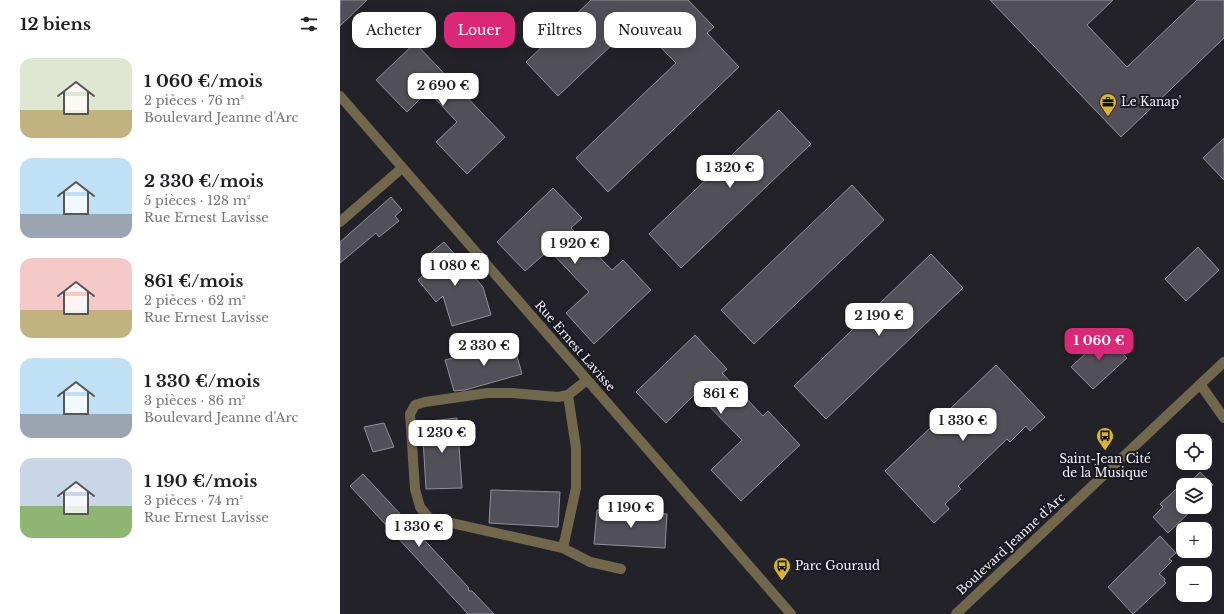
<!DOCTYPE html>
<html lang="fr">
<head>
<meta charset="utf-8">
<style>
	:root { --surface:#fff; --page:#f2f2f2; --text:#202124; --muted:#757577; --accent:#db2777 }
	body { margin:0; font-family:"Libre Baskerville",serif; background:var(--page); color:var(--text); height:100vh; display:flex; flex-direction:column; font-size:15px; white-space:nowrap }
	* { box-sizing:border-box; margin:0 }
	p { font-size:13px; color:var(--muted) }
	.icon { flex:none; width:22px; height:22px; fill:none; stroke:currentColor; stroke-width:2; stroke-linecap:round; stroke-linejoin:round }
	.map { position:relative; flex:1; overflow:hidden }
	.side { display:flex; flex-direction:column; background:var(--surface); width:340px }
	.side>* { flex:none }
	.top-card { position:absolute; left:12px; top:12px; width:380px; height:36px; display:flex; gap:8px }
	.tools { position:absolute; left:836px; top:434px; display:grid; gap:8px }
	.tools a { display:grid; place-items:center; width:36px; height:36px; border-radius:8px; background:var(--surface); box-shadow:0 2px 10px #0003; font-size:20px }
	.price { position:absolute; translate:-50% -34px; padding:0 9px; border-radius:8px; background:#fff; color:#222; font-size:13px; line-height:26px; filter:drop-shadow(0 1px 2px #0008) }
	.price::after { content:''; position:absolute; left:50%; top:24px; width:12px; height:9px; margin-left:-6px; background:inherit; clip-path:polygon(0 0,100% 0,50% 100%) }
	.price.active { background:var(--accent); color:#fff }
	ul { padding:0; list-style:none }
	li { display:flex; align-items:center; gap:12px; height:100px; padding:0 20px }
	li span { display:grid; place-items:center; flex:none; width:112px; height:80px; border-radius:12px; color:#555 }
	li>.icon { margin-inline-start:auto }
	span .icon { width:48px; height:48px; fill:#fffc; stroke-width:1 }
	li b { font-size:17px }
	h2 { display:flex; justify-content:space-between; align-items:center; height:48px; padding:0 20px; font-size:17px }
	.tag { padding:0 14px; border-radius:12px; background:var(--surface); box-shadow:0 2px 10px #0003; font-size:14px; line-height:36px }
	.tag.active { background:var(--accent); color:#fff }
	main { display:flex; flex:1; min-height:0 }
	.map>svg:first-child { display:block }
</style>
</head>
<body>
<main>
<section class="side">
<h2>12 biens<svg class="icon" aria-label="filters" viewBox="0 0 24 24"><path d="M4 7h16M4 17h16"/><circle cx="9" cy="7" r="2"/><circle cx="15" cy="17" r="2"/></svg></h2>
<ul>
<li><span style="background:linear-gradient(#dfe7d0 65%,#c2b280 0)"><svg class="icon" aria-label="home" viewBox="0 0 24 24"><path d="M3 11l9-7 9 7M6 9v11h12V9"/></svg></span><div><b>1 060 €/mois</b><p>2 pièces · 76 m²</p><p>Boulevard Jeanne d'Arc</p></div></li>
<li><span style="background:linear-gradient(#bfe0f5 70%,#9aa5b1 0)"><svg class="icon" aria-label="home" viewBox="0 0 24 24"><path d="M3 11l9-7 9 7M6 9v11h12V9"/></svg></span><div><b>2 330 €/mois</b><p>5 pièces · 128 m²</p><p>Rue Ernest Lavisse</p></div></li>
<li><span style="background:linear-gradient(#f6c9c9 65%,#c2b280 0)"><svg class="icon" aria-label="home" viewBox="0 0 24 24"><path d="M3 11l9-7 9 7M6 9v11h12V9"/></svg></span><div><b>861 €/mois</b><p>2 pièces · 62 m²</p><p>Rue Ernest Lavisse</p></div></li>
<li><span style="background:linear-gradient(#bfe0f5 70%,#9aa5b1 0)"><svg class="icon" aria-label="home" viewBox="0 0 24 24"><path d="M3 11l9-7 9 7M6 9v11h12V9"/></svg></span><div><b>1 330 €/mois</b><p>3 pièces · 86 m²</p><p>Boulevard Jeanne d'Arc</p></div></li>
<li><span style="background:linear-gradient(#c9d6e8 60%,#8fb573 0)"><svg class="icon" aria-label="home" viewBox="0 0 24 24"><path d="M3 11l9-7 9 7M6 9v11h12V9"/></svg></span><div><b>1 190 €/mois</b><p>3 pièces · 74 m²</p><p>Rue Ernest Lavisse</p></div></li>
</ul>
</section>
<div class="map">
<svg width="884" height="614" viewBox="0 0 884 614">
	<rect width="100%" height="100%" fill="#232229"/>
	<!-- building -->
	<path fill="#514f58" stroke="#918f99" d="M0,0h27l-27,26z
		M251,0h97l26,27 -7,6 32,34 -131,125 -32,-34 100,-95 -40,-41 -78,74 -32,-34z
		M650,0h123l-26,25 40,42 70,-67h27v38l-103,99z
		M75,43l90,94 -38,37 -31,-32 21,-20 -29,-31 -21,21 -31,-32z
		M439,110l32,34 -130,124 -32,-34z
		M884,138v42l-21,-22z
		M512,185l32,35 -130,124 -33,-34z
		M213,188l29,30 -11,10 41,42 11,-10 28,30 -57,54 -28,-31 23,-21 -40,-42 -24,21 -28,-29z
		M51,197l11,13 -7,6 4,5 -20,16 -3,-4 -36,30v-21z
		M104,242l39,45 8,28 -39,11 -9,-30 -7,6 -18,-22 18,-16 -8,-9z
		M858,247l21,23 -33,31 -21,-22z
		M591,254l32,34 -137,131 -32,-33z
		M355,335l32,34 -5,4 41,43 5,-5 32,34 -59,56 -30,-31 31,-30 -46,-47 -30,30 -30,-31z
		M765,335l22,23 -34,31 -22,-22z
		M173,342l9,32 -57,16 -11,1 -9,-31z
		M656,365l49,52 -15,14 -4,-5 -16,16 -3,-3 -49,47 3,3 -16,15 4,5 -15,14 -49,-52z
		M117,418l5,70 -36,1 -4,-67z
		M44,423l10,24 -21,5 -9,-25z
		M860,472l13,13 -8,8v-8h-22v22h12l-27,26 -15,-16 10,-10 -3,-3 27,-25 3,3z
		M23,474l105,113 1,4h3l22,23h-26l-118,-128z
		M151,490l69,2 -2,35 -69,-4z
		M257,510l70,4 -2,34 -71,-4z
		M820,536l16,17 -7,6 3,2 -13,13 6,5 -1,2 2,2 -33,31 -25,-27z"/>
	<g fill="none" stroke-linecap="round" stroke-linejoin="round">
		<!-- minor -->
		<path stroke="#70674d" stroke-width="10" d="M0,96l451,518
			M0,222l62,-54
			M247,380l-19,15 -10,2 -46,-4h-25l-62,9 -10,3 -5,9 5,75 5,18 9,11 134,30 27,14 31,7
			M860,384l24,34
			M223,548l13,-60v-40l-8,-53
			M616,614l268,-252"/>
	</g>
	<!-- icons -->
	<defs>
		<symbol id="office-pin" viewBox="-11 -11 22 30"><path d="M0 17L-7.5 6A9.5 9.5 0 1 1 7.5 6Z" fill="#d7b434" stroke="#1a1820"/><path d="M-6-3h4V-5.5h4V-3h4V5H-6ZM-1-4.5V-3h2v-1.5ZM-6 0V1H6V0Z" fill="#111"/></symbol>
		<symbol id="bus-pin" viewBox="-11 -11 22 30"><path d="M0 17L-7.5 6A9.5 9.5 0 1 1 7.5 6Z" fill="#d7b434" stroke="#1a1820"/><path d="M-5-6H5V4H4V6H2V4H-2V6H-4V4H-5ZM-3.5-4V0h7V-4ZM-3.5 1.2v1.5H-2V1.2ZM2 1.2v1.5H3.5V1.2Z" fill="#111"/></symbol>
	</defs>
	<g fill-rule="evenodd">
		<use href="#office-pin" x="758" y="92" width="20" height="27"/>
		<use href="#bus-pin" x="755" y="426" width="20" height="27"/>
		<use href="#bus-pin" x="432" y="556" width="20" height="27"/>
	</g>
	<g text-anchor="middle" stroke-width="4" stroke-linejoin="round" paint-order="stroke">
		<!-- poi labels -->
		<g font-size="12" fill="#f5f4f9" stroke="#1a1820" text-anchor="start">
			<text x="781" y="106">Le Kanap'</text>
			<text x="765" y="463" text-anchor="middle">Saint-Jean Cité<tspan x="765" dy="14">de la Musique</tspan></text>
			<text x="455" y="570">Parc Gouraud</text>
		</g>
		<!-- street labels -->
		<g font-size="12" fill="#f5f4f9" stroke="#1a1820">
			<text transform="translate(235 346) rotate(49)" y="4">Rue Ernest Lavisse</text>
			<text transform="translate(671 544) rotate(-43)" y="4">Boulevard Jeanne d'Arc</text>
		</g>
	</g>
</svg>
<div class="tools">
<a><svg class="icon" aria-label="locate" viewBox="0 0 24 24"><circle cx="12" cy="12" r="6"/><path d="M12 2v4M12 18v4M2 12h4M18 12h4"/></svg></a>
<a><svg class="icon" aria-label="layers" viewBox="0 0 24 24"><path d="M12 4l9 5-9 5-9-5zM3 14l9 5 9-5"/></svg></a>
<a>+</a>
<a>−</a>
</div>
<b class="price" style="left:103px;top:107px">2 690 €</b>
<b class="price" style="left:390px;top:189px">1 320 €</b>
<b class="price" style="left:235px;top:265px">1 920 €</b>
<b class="price" style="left:115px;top:287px">1 080 €</b>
<b class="price" style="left:539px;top:337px">2 190 €</b>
<b class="price active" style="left:759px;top:362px">1 060 €</b>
<b class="price" style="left:144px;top:367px">2 330 €</b>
<b class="price" style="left:381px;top:415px">861 €</b>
<b class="price" style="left:623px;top:442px">1 330 €</b>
<b class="price" style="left:102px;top:454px">1 230 €</b>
<b class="price" style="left:291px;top:529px">1 190 €</b>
<b class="price" style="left:79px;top:548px">1 330 €</b>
<div class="top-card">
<a class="tag">Acheter</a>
<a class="tag active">Louer</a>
<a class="tag">Filtres</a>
<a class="tag">Nouveau</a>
</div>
</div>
</main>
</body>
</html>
